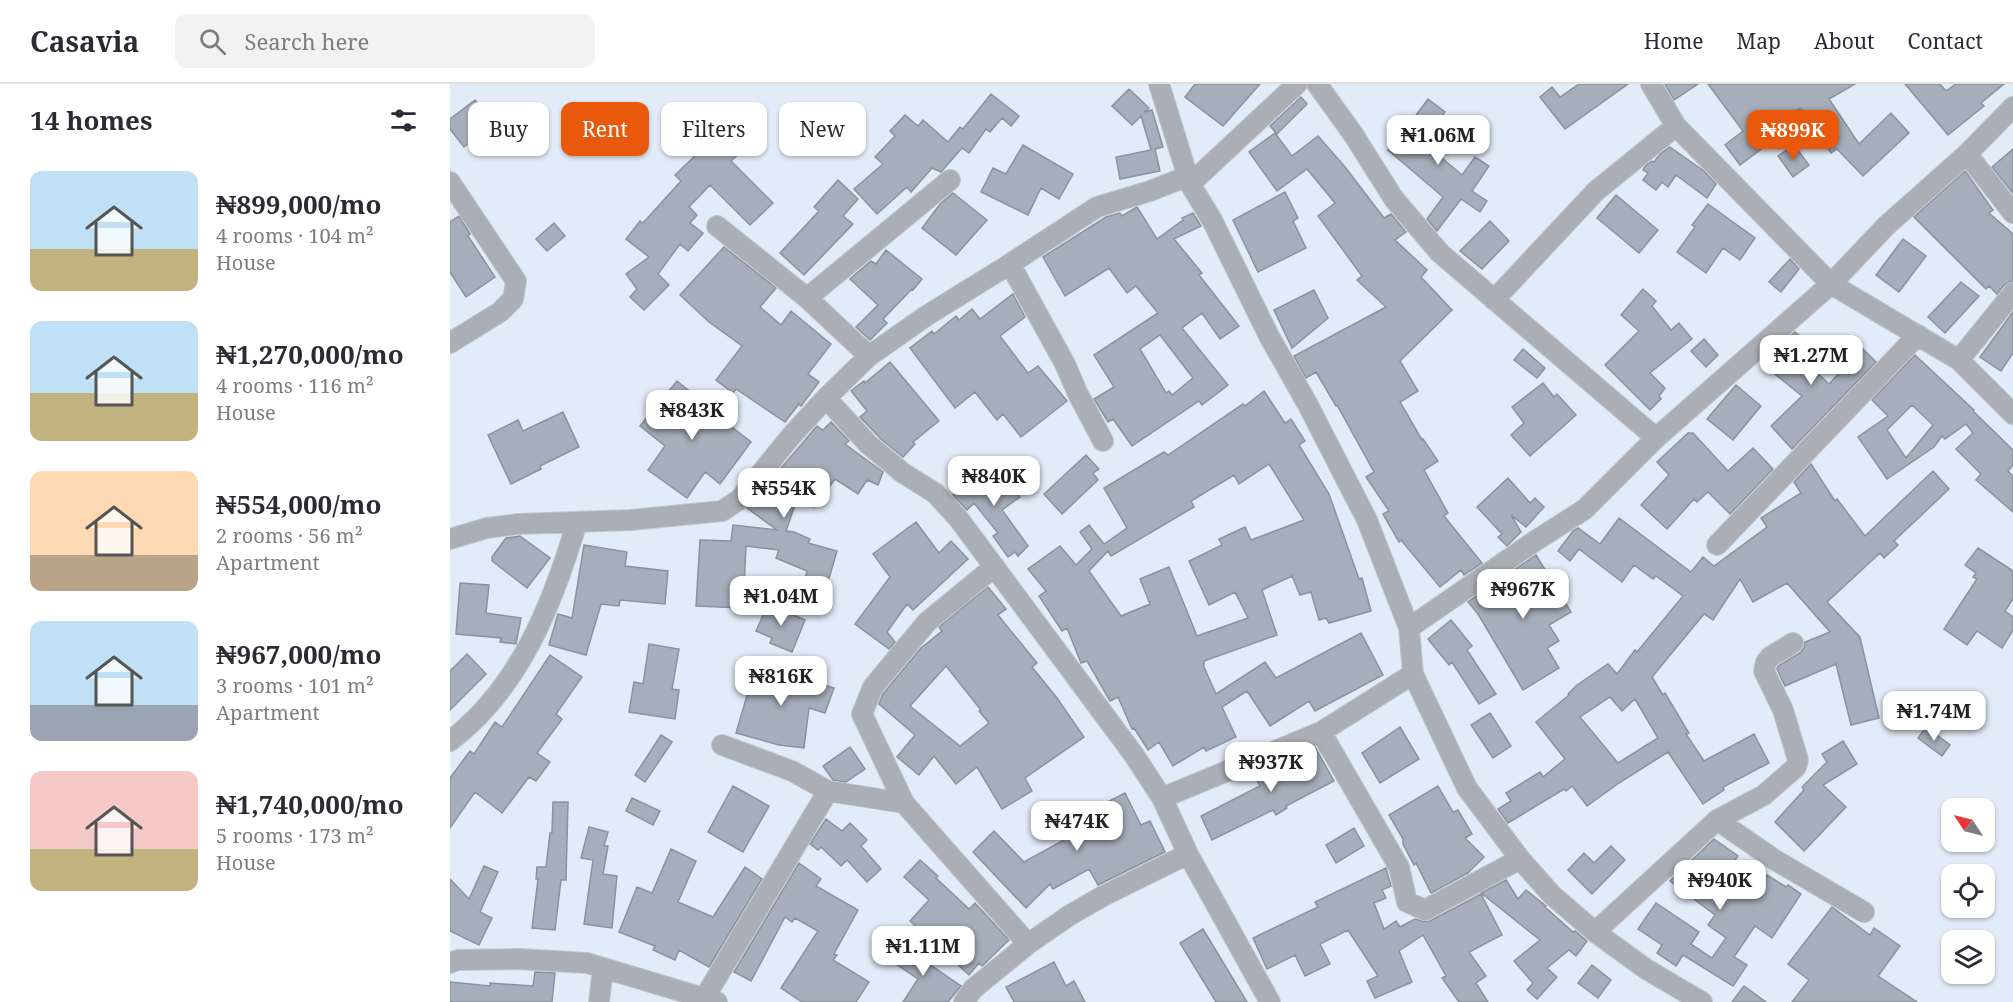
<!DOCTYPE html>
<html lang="en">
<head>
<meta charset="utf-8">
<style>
	:root { --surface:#fff; --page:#f2f2f3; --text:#2b2b33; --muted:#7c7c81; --line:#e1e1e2; --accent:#ea580c }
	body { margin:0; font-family:"Noto Serif",serif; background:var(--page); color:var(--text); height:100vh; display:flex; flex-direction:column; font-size:22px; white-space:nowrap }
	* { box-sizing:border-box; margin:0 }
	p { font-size:20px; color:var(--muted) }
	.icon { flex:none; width:33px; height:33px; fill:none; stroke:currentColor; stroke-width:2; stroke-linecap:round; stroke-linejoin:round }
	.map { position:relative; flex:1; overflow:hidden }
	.drawer { display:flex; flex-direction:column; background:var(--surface); width:450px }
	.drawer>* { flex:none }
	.top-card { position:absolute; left:18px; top:18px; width:570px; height:54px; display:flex; gap:12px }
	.needle { width:39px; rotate:305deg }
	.controls { position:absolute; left:1491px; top:714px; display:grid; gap:12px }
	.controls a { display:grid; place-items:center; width:54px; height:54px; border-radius:12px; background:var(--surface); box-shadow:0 2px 4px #0004; font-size:30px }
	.price { position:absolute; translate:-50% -51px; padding:0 14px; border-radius:12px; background:#fff; color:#222; font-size:20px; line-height:39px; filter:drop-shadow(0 2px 3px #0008) }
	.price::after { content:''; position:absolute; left:50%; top:36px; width:18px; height:14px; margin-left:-9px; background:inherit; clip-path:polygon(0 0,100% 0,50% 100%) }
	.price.active { background:var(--accent); color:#fff }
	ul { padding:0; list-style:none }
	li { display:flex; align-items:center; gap:18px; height:150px; padding:0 30px }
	li span { display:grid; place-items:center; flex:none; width:168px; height:120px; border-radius:12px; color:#555 }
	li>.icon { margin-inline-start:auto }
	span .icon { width:72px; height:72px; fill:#fffc; stroke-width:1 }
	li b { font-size:26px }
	h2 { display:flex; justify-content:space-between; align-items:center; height:72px; padding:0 30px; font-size:26px }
	.pill { padding:0 21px; border-radius:12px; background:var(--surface); box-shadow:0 2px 4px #0004; font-size:21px; line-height:54px }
	.pill.active { background:var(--accent); color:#fff }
	header { display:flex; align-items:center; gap:36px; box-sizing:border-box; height:84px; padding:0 30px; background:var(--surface); border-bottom:2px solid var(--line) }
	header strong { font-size:28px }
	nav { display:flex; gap:33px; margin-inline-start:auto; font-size:21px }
	.search { width:420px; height:54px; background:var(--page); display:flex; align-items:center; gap:15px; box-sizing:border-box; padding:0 21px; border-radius:12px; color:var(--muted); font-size:22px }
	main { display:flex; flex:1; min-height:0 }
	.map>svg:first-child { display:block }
</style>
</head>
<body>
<header>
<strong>Casavia</strong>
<div class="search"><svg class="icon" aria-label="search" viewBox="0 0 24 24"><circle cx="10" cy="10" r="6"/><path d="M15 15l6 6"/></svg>Search here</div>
<nav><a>Home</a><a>Map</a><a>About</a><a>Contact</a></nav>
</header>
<main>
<section class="drawer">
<h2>14 homes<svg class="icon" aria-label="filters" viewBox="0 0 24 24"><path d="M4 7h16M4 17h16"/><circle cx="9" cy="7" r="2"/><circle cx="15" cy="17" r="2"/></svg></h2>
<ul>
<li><span style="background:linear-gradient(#bfe0f5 65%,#c2b280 0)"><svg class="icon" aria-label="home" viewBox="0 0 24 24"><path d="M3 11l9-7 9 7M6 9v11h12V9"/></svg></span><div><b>₦899,000/mo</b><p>4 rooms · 104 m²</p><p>House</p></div></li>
<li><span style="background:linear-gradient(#bfe0f5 60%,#c2b280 0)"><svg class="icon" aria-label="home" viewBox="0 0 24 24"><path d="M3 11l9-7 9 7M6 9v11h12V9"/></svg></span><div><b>₦1,270,000/mo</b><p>4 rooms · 116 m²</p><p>House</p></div></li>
<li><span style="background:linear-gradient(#ffd9b3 70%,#b9a48a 0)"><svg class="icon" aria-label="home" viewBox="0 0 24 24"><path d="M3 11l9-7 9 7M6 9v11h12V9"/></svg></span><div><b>₦554,000/mo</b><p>2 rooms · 56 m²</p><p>Apartment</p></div></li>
<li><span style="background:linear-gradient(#bfe0f5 70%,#9aa5b1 0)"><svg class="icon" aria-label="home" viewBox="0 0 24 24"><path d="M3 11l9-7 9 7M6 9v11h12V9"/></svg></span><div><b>₦967,000/mo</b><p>3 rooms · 101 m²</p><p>Apartment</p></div></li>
<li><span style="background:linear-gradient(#f6c9c9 65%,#c2b280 0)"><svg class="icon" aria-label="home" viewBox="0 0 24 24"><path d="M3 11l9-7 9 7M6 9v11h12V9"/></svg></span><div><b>₦1,740,000/mo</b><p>5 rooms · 173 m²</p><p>House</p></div></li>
</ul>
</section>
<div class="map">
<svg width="1563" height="918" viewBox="0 0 1563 918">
	<rect width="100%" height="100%" fill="#e2ecf8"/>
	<!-- building -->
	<path fill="#a5aeba" stroke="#8a929e" stroke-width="1.5" fill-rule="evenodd" d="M745,0h65l-37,42 -38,-29z
		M1129,0h49l-63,45 -25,-32 12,-10 8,10z
		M1215,0h33l-24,16z
		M1258,0h147l-26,15 30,45 32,-31 18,20 -46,43 -26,-27 -6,4 -30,-45 -21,9 2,5 -22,12 8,10 -28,21 -15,-20 18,-14z
		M1455,0h35l6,7 10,-7h48l-23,19 3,3 -36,29z
		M679,5l20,19 -5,4 8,-2 11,37 -8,2 5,22 -40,8 -4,-22 35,-7 -10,-34 -9,9 -20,-19z
		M541,10l28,22 -8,10 -9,-8 -12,14 -4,-3 -17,24 -7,-5 -21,24 -9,-4 -21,24 -4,-5 -30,27 -23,-25 29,-25 -8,-7 20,-21 -5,-5 15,-16 13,11 5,-6 25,22 12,-15 3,2z
		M851,13l6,7 -30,30 -7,-8z
		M978,15l17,13 -22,30 39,33 13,-18 14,9 -17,25 15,10 -7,11 -19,-13 -24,32 -10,-12 16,-22 -55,-47 29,-33 -1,-2z
		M25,16l18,25 -29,22 -14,-18v-10z
		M274,44l20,21 -13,12 42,42 -23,22 -40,-40 -21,22 8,8 -7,8 13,10 -15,18 -8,-7 -22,30 11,11 -25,25 -14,-13 7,-8 -11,-15 23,-17 -23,-18 14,-18 3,2 38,-42 -6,-6z
		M825,49l17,23 26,-20 27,31 39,51 7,-4 14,17 1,1 -11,8 32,30 -6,7 31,33 -52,51 18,30 -18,11 22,38 1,-1 15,22 -14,9 24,43 -4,3 38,47 -18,12 -3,-5 -21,17 -39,-47 -2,2 -16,-28 6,-3 -23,-34 8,-5 -37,-67 -1,1 -20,-34 -10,6 -12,-22 92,-49 -29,-27 5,-4 -44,-60 17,-13 -28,-34 -30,22 -28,-39z
		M573,61l50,29 -14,25 -18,-11 -13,27 -47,-23 12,-24 13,6z
		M1344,61l15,20 -16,12 -15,-21z
		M1220,63l34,24 12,13 -9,14 -31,-23 -8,12 -6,-5 -6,8 -13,-10 5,-7 -5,-3 2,-4 7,-5 2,1 6,-8z
		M1563,65v44l-21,-26z
		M1515,87l28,39 -4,3 24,21v47l-9,4 -7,9 -8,-8 -3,3 -72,-72z
		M388,96l20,19 -15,17 10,8 -49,51 -24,-22 39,-42 -5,-4z
		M835,108l13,26 -5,3 13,27 -48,24 -25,-52z
		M503,109l34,27 -31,35 -34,-27 18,-24z
		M1166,111l42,35 -19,23 -42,-35z
		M1258,120l47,34 -15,22 -17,-12 -17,25 -29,-21 18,-25 -3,-2z
		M687,123l20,32 26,-19 -1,-2 11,-5 8,13 -27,13 28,34 -3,2 40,51 -19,13 -18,-26 -20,15 46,57 -26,20 -3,-4 -67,45 -19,-27 -5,3 -14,-23 20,-12 -20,-32 64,-42 -22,-27 -9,7 -18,-25 -44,28 -22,-39 63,-40 14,-4 2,3zM710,251l33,43 -21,17 -3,-4 -3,2 -26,-44z
		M9,132l11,18 -2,2 27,41 -29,20 -16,-25v-50z
		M1040,137l19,20 -27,28 -22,-18z
		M104,139l11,13 -18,15 -11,-12z
		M1453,155l23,17 -27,36 -23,-17z
		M274,163l52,41 -16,19 21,18 10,-14 40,33 -23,30 11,8 -18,24 -2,-2 -14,18 -49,-33 -3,4 -17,-13 26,-34 -33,-24 -29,-27z
		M436,166l36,29 -9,11 -1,-1 -29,30 4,4 -17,17 -14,-13 22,-22 -28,-26 21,-18 5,3z
		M1340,175l9,10 -18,23 -12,-10z
		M1511,198l18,14 -34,37 -17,-16z
		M1193,205l13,12 -4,5 19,24 8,-7 13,16 -42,34 15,15 -6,8 2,3 -11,11 -45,-45 34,-34 -18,-16z
		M864,206l14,28 -36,30 -18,-38z
		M563,210l12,23 -25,19 28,37 10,-7 29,35 -46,36 -18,-23 -6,6 -22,-28 -20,16 -45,-60 22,-17 2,3 22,-18 3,4 13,-11 8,10z
		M1563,228v41l-12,18 -21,-14z
		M1345,248l24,19 -11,13 21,20 33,-36 14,14 -84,87 -21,-23 31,-30 -37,-30 20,-25z
		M1254,255l14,16 -12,12 -15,-16z
		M1073,265l22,19 -8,10 -23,-18z
		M1465,271l59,55 -1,1 40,39v15l-5,6 5,5v36l-37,-32 5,-6 -25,-25 17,-16 -7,-9 -21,15 -3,-3 -8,11 -47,32 -29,-42 30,-21 -16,-16zM1462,321l21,20 -27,33 -19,-28z
		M440,278l49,59 -26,21 2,2 -12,13 -22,-18 -21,-22 7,-6 -16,-20 13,-10 1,2z
		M227,297l21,17 -1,2 54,42 -31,42 -15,-12 -18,26 -39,-28 17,-24 -25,-20z
		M1093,299l11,14 3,-3 19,21 -46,41 -19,-21 13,-12 -12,-16z
		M1286,301l25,21 -28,34 -26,-21z
		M814,307l21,32 6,-4 14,22 -6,4 30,49 30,85 3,-1 9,33 -42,12 -3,-5 -7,2 -8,-28 -11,3 -8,-19 -30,14 15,45 -73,26v6l12,27 49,-32 11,16 85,-45 22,42 -68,36 -6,-10 -39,25 -23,-35 -25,16 14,30 -30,14 -2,-4 -31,19 -14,-24 -11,8 -14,-22 -2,1 -14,-32 -8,4 -23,-40 -6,2 -14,-35 -5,3 -23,-35 7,-5 -18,-22 32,-23 16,19 16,-16 -12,-17 9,-7 15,19 23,-16 -23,-40 60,-36 4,3 75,-51 2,2zM819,380l35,56 -53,20 -6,-13 -26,12 3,6 -33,16 20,44 26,-13 13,26 -51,18 -28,-69 -29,12 10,25 -29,12 -32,-45 19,-20 3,5 83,-49 -3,-6 43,-26 5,9z
		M113,328l16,35 -39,19 1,3 -30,15 -23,-49 30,-15 5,11z
		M381,338l18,19 -4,3 38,28 -5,13 -11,-5 -9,14 -23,-15 -21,28 -16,-11 -12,35 8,1 16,7 -2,4 29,8 -11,38 -22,-7 3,-11 -31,-13 3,-8 -33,-4 -3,62 -47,-2 4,-66 31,1 2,-16 44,5 -30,-22 70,-82 6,4z
		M1238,349h5l35,38 25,-23 20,21 -43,45 -22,-22 -11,10 -3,-3 -27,30 -26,-24 28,-30 -12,-13z
		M636,371l13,14 -6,4 5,7 -36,34 -18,-20z
		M1361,380l24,37 2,-2 28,37 68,-65 16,18 -55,52 4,4 -14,13 -4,-5 -53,49 33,35 19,81 -28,7 -15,-61 -51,22 -8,-17 1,-3 22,-13 4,-5 1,-6 25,-10 -43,-49 -34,19 -13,-23 -27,41 -9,-6 -52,63 11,18 2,-2 24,40 -3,1 18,27 50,-27 15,29 -46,24 1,3 -21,14 -35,-52 -49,31 -32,23 -15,-20 -6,5 -2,-2 -56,34 -10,-14 13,-8 -5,-8 34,-21 3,5 22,-18 -29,-37 33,-27 -1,-1 9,-9 31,-21 9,10 18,-24 2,2 46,-56 -27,-20 -3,3 -19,-14 -12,17 -43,-33 -9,12 -12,-10 15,-20 5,-3 22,16 19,-26 72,54 12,-15 11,9 53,-39 -6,-9 40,-25 -7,-11zM1160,613l12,14 13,-12 23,39 -40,25 -38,-46z
		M539,381l10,13 4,-3 17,22 -18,13 26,36 -10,10 -3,-4 -7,5 -15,-21 5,-3 -24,-30 -7,7 -14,-15z
		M1058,394l22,25 5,-5 9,9 -18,20 -15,-12 10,17 -14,14 -9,-9 4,-3 -25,-27z
		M466,438l23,31 12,-12 17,18 -55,51 -6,-6 -20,28 8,10 -6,7 -34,-25 35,-47 -17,-23z
		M70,452l30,22 -23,30 -35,-27v-4l14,-19z
		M134,461l43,7 -2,14 43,5 -3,33 -45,-4 -1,6 -18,-2 -15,51 -37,-10 9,-31 14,4z
		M1528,464l35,23v28l-8,12 8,6v13l-11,18 -25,-17 -10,14 -23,-16 33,-50 -4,-2 3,-4 -11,-8z
		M1086,471l35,57 -22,13 10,16 -12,7 12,20 -36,22 -45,-76 -10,-12z
		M10,499l29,2 -3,28 35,5 -5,26 -16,-2 1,-4 -45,-4z
		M538,503l18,22 -8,6 39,48 -5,4 25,31 27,39 -59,41 7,13 -30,18 -25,-42 -21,17 -22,-28 -15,19 -22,-18 18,-22 -36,-31 4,-10 38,-46 21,-17 -3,-4zM496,582l35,44 -2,1 10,12 -29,23 -50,-40z
		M318,520l37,16 -13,32 -22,-9 2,-5 -16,-7z
		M1001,536l21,26 -5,4 29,44 -17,10 -27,-42 -3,3 -21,-26z
		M199,560l30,5 -7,40 7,1 -4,29 -46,-7 5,-30 9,2z
		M17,570l19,20 -36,36v-39z
		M100,571l32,22 -26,37 6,5 -25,34 13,9 -14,19 -7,-4 -27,36 -27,-21 -25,36v-50l20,-27 4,3 21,-32 7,5z
		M306,581l78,23 -9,25 -16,-5 -5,40 -25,-3 -43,-12z
		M1040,629l21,33 -18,12 -22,-33z
		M950,643l19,32 -39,24 -18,-30z
		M1476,643l24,18 -8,11 -24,-18z
		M211,651l11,7 -27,40 -10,-7z
		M1393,657l14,23 -34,21 23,22 -42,44 -29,-29 29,-32 -2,-3 25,-25 -5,-8z
		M400,663l15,22 -19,13 -13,-2 -10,-14z
		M865,663l19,34 -48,25 1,2 -11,7 -3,-5 -61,30 -11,-24 59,-30 -5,-10z
		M283,702l36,20 -26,46 -35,-20z
		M988,702l15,26 5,-2 14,24 -7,4 19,19 -16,16 -37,20 -15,-30 -2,2 -11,-21v-5l-14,-24z
		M675,709l16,32 9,-4 15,31 -67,33 -9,-16 -36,20 -3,-5 -24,24 -53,-56 21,-21 30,31 51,-28 -7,-12z
		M182,714l28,13 -7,14 -27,-14z
		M103,718h15l-2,78h-5l-6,50 -23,-2 6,-49h-2l1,-12h9l4,-34h2z
		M376,735l16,12 8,-8 17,17 -6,6 20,23 -14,13 -20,-22 -6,6 -20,-19 -3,3 -8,-6z
		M139,743l19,5 -4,14h4l-5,28 14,2 -5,52 -28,-4 9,-64 -12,-2z
		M904,744l10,18 -28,17 -10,-18z
		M1264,755l24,17 -6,8 29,21 6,-10 19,12 2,-2 13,9 -29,44 -17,-12 -21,31 13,8 -14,21 -50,-31 -7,11 -19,-13 5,-8 -24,-16 18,-26 43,29 -8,12 21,14 14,-20 -18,-13 7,-10 -45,-34z
		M1161,762l14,14 -33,34 -24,-24 16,-17 10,10z
		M221,765l25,12 -18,41 35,15 32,-50 17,12 -53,88 -30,-17 -4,10 -22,-10 2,-4 -36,-14 18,-45 15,6z
		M470,776l18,16 -2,2 33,31 6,-6 34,37 -27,26 -3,-3 -10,12 -59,-54 19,-21 -25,-23z
		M349,779l22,16 -5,7 42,24 -24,44 3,1 -4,5 36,22 -13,20h-54l-21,-14 37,-57 -23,-13 -3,4 -7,-5 -34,64 -17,-9z
		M34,782l14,6 -18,40 12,6 -13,27 -29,-14v-52l19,20z
		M936,784l5,18 -9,4 4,8 -12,5 10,26 12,-8 4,6 15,-8 10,3 5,-1 51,-27 21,41 -33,17 17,24 -10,7 12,19h-29l-17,-24 4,-2 -23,-41 -24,16 13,31 -37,16 -8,-17 11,-5 -30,-46 -28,14 10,20 -25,12 -10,-21 -28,14 -14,-31 65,-31 -3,-5z
		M1056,796l12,19 8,-9 20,16 -1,1 28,25 2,-1 12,10 -11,15 -7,-6 -22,18 10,9 -20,22 -10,-9 6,-7 -19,-22 26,-21 -59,-47z
		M1382,823l38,28 4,-7 26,18 -22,30 39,26h-125l17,-22 -21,-16z
		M753,845l44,73h-31l-36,-59z
		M444,856l67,46 -13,16h-45l15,-23 -34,-23z
		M604,878l12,24 8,-5 11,21h-71l-8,-15z
		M1142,881l19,15 -13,18 -20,-15z
		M85,888l20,1 -3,29h-102v-20l40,4v-3l43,3z
		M1294,902l22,16h-34z"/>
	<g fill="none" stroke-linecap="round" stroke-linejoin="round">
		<defs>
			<path id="minor" d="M709,0l31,100 22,36 57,116 39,69 59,115 42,108 4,46 54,114 53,71 32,36 43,37 51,37 56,33
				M867,0l36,50 41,65 46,54 216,185
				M1201,0l25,42 155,158 128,76 54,54
				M1517,70l46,59
				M0,98l66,99 -3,18 -13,13 -50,31
				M740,100l107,-100
				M267,142l90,72 62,58
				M560,180l55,100 13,30 25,47
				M357,214l143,-118
				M1044,216l102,-109 80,-65
				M1509,276l54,-67
				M376,314l42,46 35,29 32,20 23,25 176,237 28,43 26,56 82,148
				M0,455l37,-11 31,-4 113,-4 91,-9 18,-12 52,-64 34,-37 43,-42 57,-40 84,-52 87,-57 53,-16 38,-15
				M1267,461l201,-210
				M959,544l123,-85 53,-34 71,-71 175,-154 55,-58 81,-72 46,-47
				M871,648l78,135 8,35 18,8 95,-51
				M0,657c70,-53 103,-138 127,-219
				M272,661l70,26 36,20 76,12 124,141
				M712,714l159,-66 92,-58
				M454,719l-42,-89 11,-27 54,-65 67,-55
				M1267,736l58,40 89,52
				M1145,848l122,-112 47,-25 32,-28 2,-7 -15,-50 -19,-39 2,-9 4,-5 23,-14
				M0,879l8,-3 61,-1 68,4 130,39
				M255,913l123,-206
				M149,918l4,-34
				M514,918l9,-13 55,-45 42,-29 33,-19 85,-42"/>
		</defs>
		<!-- minor casing -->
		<use href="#minor" stroke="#bec7d1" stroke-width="22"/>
		<!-- minor -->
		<use href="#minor" stroke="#abafb5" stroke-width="20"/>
	</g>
</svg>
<div class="controls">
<a><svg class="needle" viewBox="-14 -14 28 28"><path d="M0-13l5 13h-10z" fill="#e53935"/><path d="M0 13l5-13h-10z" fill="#7c7c81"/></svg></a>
<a><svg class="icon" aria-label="locate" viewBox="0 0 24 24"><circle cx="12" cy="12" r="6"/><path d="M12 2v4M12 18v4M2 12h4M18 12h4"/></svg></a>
<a><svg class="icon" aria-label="layers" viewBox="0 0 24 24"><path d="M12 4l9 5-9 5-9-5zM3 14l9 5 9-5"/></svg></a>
</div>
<b class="price active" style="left:1343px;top:77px">₦899K</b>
<b class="price" style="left:988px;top:82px">₦1.06M</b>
<b class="price" style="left:1361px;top:302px">₦1.27M</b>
<b class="price" style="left:242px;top:357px">₦843K</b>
<b class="price" style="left:544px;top:423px">₦840K</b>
<b class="price" style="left:334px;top:435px">₦554K</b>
<b class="price" style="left:1073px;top:536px">₦967K</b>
<b class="price" style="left:331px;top:543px">₦1.04M</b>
<b class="price" style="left:331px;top:623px">₦816K</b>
<b class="price" style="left:1484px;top:658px">₦1.74M</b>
<b class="price" style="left:821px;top:709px">₦937K</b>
<b class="price" style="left:627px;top:768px">₦474K</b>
<b class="price" style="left:1270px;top:827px">₦940K</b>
<b class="price" style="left:473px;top:893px">₦1.11M</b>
<div class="top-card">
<a class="pill">Buy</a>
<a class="pill active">Rent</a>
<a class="pill">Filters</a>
<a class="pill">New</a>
</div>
</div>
</main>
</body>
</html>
